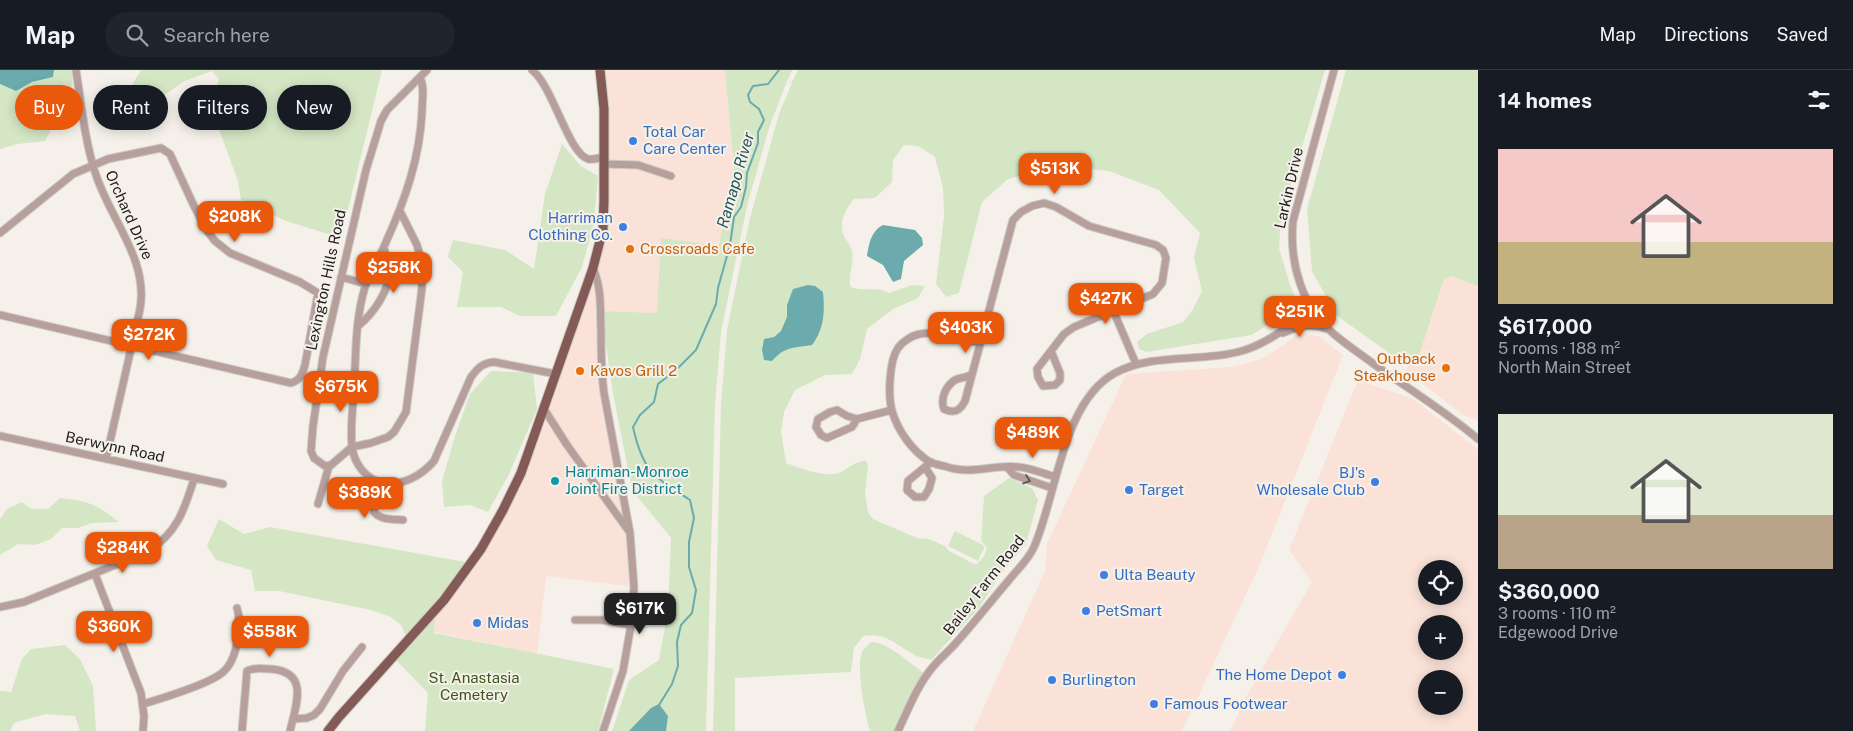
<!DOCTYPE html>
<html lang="en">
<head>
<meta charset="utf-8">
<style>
	:root { --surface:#171b24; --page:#20242c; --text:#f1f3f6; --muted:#9ea1a6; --line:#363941; --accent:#ea580c }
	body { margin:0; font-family:"Public Sans",sans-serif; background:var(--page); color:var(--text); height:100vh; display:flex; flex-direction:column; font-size:19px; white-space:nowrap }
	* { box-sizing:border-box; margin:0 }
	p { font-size:16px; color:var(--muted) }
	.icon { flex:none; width:28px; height:28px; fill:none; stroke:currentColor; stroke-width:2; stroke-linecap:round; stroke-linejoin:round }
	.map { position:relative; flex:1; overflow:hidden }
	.details { display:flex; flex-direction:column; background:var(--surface); width:375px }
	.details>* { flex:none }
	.top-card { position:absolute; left:15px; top:15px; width:475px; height:45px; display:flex; gap:10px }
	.tools { position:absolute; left:1418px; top:490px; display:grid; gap:10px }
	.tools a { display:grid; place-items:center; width:45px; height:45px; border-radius:50%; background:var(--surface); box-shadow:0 2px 12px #0003; font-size:25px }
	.price { position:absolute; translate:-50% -42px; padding:0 11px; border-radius:10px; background:var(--accent); color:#fff; font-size:16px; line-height:32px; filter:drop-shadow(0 1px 2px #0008) }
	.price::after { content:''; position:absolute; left:50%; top:30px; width:15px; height:11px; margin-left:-8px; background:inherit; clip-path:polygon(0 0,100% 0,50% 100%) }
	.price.selected { background:#222; color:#fff }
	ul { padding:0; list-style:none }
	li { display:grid; align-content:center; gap:10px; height:265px; padding:0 20px }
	li span { display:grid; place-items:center; height:155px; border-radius:0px; color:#555 }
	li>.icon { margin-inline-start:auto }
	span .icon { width:90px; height:90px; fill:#fffc; stroke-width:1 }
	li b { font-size:21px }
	h2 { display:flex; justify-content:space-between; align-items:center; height:60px; padding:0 20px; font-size:21px }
	.pill { padding:0 18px; border-radius:22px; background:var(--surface); box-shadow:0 2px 12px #0003; font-size:18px; line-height:45px }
	.pill.selected { background:var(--accent); color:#fff }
	header { display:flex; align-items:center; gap:30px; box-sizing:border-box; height:70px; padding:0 25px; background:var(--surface); border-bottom:1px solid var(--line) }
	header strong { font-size:24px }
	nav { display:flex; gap:28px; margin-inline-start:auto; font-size:18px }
	.search { width:350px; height:45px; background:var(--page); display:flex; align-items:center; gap:12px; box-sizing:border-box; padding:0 18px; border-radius:28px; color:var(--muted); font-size:19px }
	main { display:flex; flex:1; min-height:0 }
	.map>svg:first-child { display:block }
</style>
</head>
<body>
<header>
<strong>Map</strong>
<div class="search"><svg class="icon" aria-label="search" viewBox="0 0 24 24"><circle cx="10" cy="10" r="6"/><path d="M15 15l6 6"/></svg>Search here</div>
<nav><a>Map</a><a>Directions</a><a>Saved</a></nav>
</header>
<main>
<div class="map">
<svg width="1478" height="661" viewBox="0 0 1478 661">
	<rect width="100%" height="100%" fill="#f5f1ea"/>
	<!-- commercial -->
	<path fill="#fae2d8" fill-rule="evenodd" d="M600,0h125l11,120 -17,56 -62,67 -56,-2v60l29,162 4,54 -88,-11 -9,78 -103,-22 1,-22 68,-100 97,-266z
		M1445,201l33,12v138l-15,-6 -57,-44z
		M1301,263l17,3 25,19 -85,214 -76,162h-209l72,-160 2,-27 79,-170 105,-7 31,-8z
		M1358,310l55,19 65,50v282h-248l16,-34 66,-115 -23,-32zM1426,499h28v27h-28zM1426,554h28v27h-28zM1426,609h28v27h-28z"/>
	<!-- green -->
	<path fill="#d4e6c4" d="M54,0h18c5,24 -16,51 -27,71l-28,3 -17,5v-65l16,7 16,-9 21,-5z
		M141,0h241l-41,168 -55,-17 -45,-21 -3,-19 -20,-54 -5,-26 6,-22 -7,-8 -27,10 -28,19 -30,-6z
		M725,0h67l-5,11 5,1 6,-12h527l-44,148 -2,30 11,37 6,14 -1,7 -43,29 -106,17 -7,-3 -2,-7 10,-8 36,-12 9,-11 10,-20 -8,-33 6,-25 -41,-43 -50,-19 -53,-6 -48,14 -26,23 -23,91 -13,4 -10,-13 8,-68 -1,-28 -8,-31 -17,-11 -14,-1 -11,15 -1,22 -17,16 -21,1c-7,8 -13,18 -12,30 0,7 8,14 10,22 3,12 -5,24 -1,36 12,5 27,-1 38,6l23,-8 13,1 -7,12 -25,11 -26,20 -7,30 -8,15 -27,1 -30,15 -11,22 -3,20 5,31c14,5 41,16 55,9 9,-5 14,-10 25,-12l2,6 -3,27 3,19 5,7 44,19 12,1 16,7 4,5 25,13h3l7,-8 3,-9 -6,-6 3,-45 25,-18 23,10 6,12 -12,44 -26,31 -21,33 -48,52c-6,-2 -11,-2 -16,-5 -19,-10 -29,-23 -52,-19l-9,12 -3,24 -116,6v53h-22l8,-327 6,-74 23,-112 29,-104 13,-31 -5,-2 -18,47 -22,78 -26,126 -6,72 -9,327h-94l17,-51 30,-20 9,-50 3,-72 -39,-48 -19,-97 -12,-82 56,2 4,-75 58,8 3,-16 14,-40z
		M1346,0h132v216l-27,-10 -7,3 -25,76 -15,6 -12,-6 -56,-40 -24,-44 -5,-62z
		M562,74l19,22 17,10 -4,47 -12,44 -26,49h-36l-19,-9h-44l6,-35 -15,-15 5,-17 52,10 29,19 11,-75z
		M491,301l42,2 4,36 -28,65 -21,38 -18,-7 -26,2 -2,-26 13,-45 15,-42z
		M60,428c29,3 36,6 59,24l-27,1 -14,5h-16l-11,11 -16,6 -17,-1 -18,11v-36l7,-10 15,-7 10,7h16z
		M219,449l25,15 26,-7 195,35 -19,29 -40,46 -5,-12 -10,-8 -20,-7 -92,-19h-24l-4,-21 -35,-10 -9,-14z
		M955,461l30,15 -7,15 -30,-15z
		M435,540l-1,23 180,36 -16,62h-173l3,-38 -35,-36z
		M871,572c17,0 40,22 54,32l-30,57h-25c-5,-16 -15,-67 -7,-81 2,-3 6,-6 8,-8z
		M65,575l15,14 13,27 3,45h-16l-5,-15 -30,-2 -31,9 -4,8h-10v-40l11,1 11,-33 9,-10z"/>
	<!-- water -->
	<path fill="#6babad" d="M0,0h54l-1,7 -21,5 -16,9 -16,-7z
		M883,155l32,5 7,8 1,7 -19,16 -3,18 -8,3 -10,-17 -16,-9c2,-12 4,-25 16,-31z
		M808,215l7,1 8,6c2,20 1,37 -11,53 -18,3 -27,1 -40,16l-8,-1 -2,-10 2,-11 10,-2 7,-6 6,-14v-12l6,-16z
		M659,634l9,12 -2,15h-37l22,-23z"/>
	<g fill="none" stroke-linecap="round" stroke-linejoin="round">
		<!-- stream -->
		<path stroke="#6babad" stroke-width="2" d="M659,635l13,-21 6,-18 -1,-24 4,-17 11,-12 4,-23 -7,-23v-25l5,-24 -4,-18c-37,-24 -47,-28 -57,-73l7,-12 14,-13 4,-18 18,-14 20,-20 20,-46 2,-16 12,-43 4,-28 7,-10 5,-20 1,-14 11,-30v-11l6,-12 -5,-11 -9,-7 -2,-7 5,-9 15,-2 11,-14"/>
		<defs>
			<path id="minor" d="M76,0c5,33 9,71 19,102 14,46 54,87 45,137l-34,150
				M532,0c21,16 36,83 56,89 5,1 11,-1 16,-2
				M1334,0l-41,151c-4,42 9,87 42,114 13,11 27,20 40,30 34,24 71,47 103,74
				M420,8c5,9 2,23 2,33 -2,47 -17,89 -36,131 -6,15 -16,30 -21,45 -10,33 -9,68 -11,102 -1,18 -4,39 -2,57 2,18 14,34 32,37 19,3 38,-8 50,-22l37,-84c7,-9 11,-14 23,-15l62,12
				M604,94l34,1 33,11
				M400,141l17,34 4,14 1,29 -16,124 -12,20 -6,5 -17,6 -19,4 -21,18 -6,1 -11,-8 -3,-7 2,-25 10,-69 43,-187 15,-49 6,-11 40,-40
				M0,163l73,-59 35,-15 53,-11 9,6 24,52 14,26 7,9 15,12 70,29 18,11 -13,72c-3,9 -4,15 -14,18l-291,-68
				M593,198c9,21 7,40 8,62 0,21 0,42 3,63l26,140 4,54 -3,38 -8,46 -20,60
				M341,207l25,7
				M1113,240l23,54
				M358,256c16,-13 33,-37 31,-58 -1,-7 -4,-14 -5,-20
				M1283,263c18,-8 25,-10 44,-4
				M980,273c-18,-4 -41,-13 -60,-9 -7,1 -17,7 -22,14 -9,13 -10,48 -6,63 6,20 20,40 38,51 4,2 10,3 14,4 29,10 48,-2 75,1 12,1 25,7 37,10
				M971,305c-4,2 -11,3 -16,5 -9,6 -15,18 -11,29 10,5 16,2 21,-8l48,-181 8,-8 11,-6 12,-3 12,4 33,19 67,19 7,5 3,8 -4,25 -9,11 -79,33 -10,7 -27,35 1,8 5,9 12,-1 5,-5v-7l-9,-22
				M544,339l23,36 61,85
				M857,349l-5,8 -25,11 -6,-3 -5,-8 2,-8 12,-7 7,-2 10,6 10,3 35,-9
				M0,366l223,48
				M925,397l7,11 -3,11 -5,8h-9l-8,-7 1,-9 23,-19
				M1007,397l7,8 38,13
				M378,412l-4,30c6,8 19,7 29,8
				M318,434l11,-38
				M95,504l46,119 3,23 -1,15
				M0,537l24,-5 123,-50c30,-19 37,-41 47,-73
				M575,550h27l29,5
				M143,634c20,-6 64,-19 79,-31 11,-9 15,-26 16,-39 1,-9 2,-17 -1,-26
				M293,649l14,-1 7,-3 6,-6 23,-38 19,-24
				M242,661l5,-60c7,-4 16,-2 24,-2 39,3 25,36 19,62
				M898,661c10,-21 19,-45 34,-63 7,-9 16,-16 23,-24 19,-21 36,-43 54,-64 8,-10 20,-21 25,-33 23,-52 28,-145 81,-174 39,-21 88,-10 130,-23 25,-8 46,-26 67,-41"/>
			<path id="major" d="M328,661l11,-14 105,-117 37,-51 22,-39 18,-37 72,-205 10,-39 1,-29v-91l-4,-39"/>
		</defs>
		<!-- minor casing -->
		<use href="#minor" stroke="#cecbc5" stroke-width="9"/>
		<!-- major casing -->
		<use href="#major" stroke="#cecbc5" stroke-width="11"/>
		<!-- minor -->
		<use href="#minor" stroke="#b79f9c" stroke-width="7"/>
		<!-- major -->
		<use href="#major" stroke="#845a57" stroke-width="9"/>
	</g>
	<!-- one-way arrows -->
	<defs><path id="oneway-chevron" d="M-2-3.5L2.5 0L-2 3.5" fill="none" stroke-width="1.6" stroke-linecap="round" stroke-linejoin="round" transform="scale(1.25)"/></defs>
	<use stroke="#635855" href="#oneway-chevron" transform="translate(1027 410) rotate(19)"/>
	<!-- markers -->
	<g fill="#3f7fe0" stroke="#f5f1ea" stroke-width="2">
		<circle cx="633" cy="71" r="5"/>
		<circle cx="623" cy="157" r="5"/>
		<circle cx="1375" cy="412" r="5"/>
		<circle cx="1129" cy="420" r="5"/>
		<circle cx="1104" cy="505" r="5"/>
		<circle cx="1086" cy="541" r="5"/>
		<circle cx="477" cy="553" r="5"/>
		<circle cx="1342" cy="605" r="5"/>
		<circle cx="1052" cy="610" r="5"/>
		<circle cx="1154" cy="634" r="5"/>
	</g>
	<g fill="#e8710a" stroke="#f5f1ea" stroke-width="2">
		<circle cx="630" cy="179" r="5"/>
		<circle cx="1446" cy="298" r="5"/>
		<circle cx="580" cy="301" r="5"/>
	</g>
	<circle fill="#0f9aa8" stroke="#f5f1ea" stroke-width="2" cx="555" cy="411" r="5"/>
	<g text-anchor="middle" stroke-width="4" stroke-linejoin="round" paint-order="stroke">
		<!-- shop labels -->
		<g font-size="15" fill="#366cbe" stroke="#f5f1ea" text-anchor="start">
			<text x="643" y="67">Total Car<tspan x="643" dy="17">Care Center</tspan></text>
			<text x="613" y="153" text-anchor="end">Harriman<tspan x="613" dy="17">Clothing Co.</tspan></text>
			<text x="1365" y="408" text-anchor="end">BJ's<tspan x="1365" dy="17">Wholesale Club</tspan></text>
			<text x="1139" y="425">Target</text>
			<text x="1114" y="510">Ulta Beauty</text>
			<text x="1096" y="546">PetSmart</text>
			<text x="487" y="558">Midas</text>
			<text x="1332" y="610" text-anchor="end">The Home Depot</text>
			<text x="1062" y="615">Burlington</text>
			<text x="1164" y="639">Famous Footwear</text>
		</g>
		<!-- street labels -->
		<g font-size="15" fill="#1f1d1b" stroke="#f5f1ea">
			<text transform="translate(1289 118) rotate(-77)" y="5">Larkin Drive</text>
			<text transform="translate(129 145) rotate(66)" y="5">Orchard Drive</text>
			<text transform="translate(326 210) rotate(-78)" y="5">Lexington Hills Road</text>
			<text transform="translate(115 377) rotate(12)" y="5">Berwynn Road</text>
			<text transform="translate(984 515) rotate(-52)" y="5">Bailey Farm Road</text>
		</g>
		<!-- food labels -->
		<g font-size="15" fill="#c56008" stroke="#f5f1ea" text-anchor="start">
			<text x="640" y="184">Crossroads Cafe</text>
			<text x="1436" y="294" text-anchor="end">Outback<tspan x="1436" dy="17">Steakhouse</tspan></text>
			<text x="590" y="306">Kavos Grill 2</text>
		</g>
		<!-- culture labels -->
		<g font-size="15" fill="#0d838f" stroke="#f5f1ea" text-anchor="start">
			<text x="565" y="407">Harriman-Monroe<tspan x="565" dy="17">Joint Fire District</tspan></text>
		</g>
		<!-- park labels -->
		<g font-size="15" fill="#3c5818" stroke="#f5f1ea">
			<text x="474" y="613">St. Anastasia<tspan x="474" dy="17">Cemetery</tspan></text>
		</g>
		<!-- water labels -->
		<g font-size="16" font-style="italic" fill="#20585a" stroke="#f5f1ea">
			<text transform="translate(735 110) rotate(-74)" y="6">Ramapo River</text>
		</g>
	</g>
</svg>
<div class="tools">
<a><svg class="icon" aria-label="locate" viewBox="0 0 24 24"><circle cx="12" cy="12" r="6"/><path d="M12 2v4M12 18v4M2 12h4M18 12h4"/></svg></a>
<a>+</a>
<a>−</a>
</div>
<b class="price" style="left:1055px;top:125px">$513K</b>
<b class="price" style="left:235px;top:173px">$208K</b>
<b class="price" style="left:394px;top:224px">$258K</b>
<b class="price" style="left:1106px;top:255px">$427K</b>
<b class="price" style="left:1300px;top:268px">$251K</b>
<b class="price" style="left:966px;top:284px">$403K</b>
<b class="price" style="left:149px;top:291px">$272K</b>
<b class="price" style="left:341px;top:343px">$675K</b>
<b class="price" style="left:1033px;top:389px">$489K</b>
<b class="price" style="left:365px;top:449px">$389K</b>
<b class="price" style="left:123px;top:504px">$284K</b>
<b class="price selected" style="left:640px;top:565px">$617K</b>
<b class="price" style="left:114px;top:583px">$360K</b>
<b class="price" style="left:270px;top:588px">$558K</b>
<div class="top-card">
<a class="pill selected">Buy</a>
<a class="pill">Rent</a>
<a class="pill">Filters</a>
<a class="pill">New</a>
</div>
</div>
<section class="details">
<h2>14 homes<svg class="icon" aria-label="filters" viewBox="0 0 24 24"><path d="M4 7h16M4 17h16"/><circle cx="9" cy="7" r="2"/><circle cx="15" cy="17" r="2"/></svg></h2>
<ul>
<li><span style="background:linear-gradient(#f6c9c9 60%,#c2b280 0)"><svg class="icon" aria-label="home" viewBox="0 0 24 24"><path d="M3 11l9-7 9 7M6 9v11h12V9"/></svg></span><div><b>$617,000</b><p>5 rooms · 188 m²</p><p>North Main Street</p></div></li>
<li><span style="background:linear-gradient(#dfe7d0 65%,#b9a48a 0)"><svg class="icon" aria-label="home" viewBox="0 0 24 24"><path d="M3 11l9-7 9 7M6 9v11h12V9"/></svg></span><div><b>$360,000</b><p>3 rooms · 110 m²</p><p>Edgewood Drive</p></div></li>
</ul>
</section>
</main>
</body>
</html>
